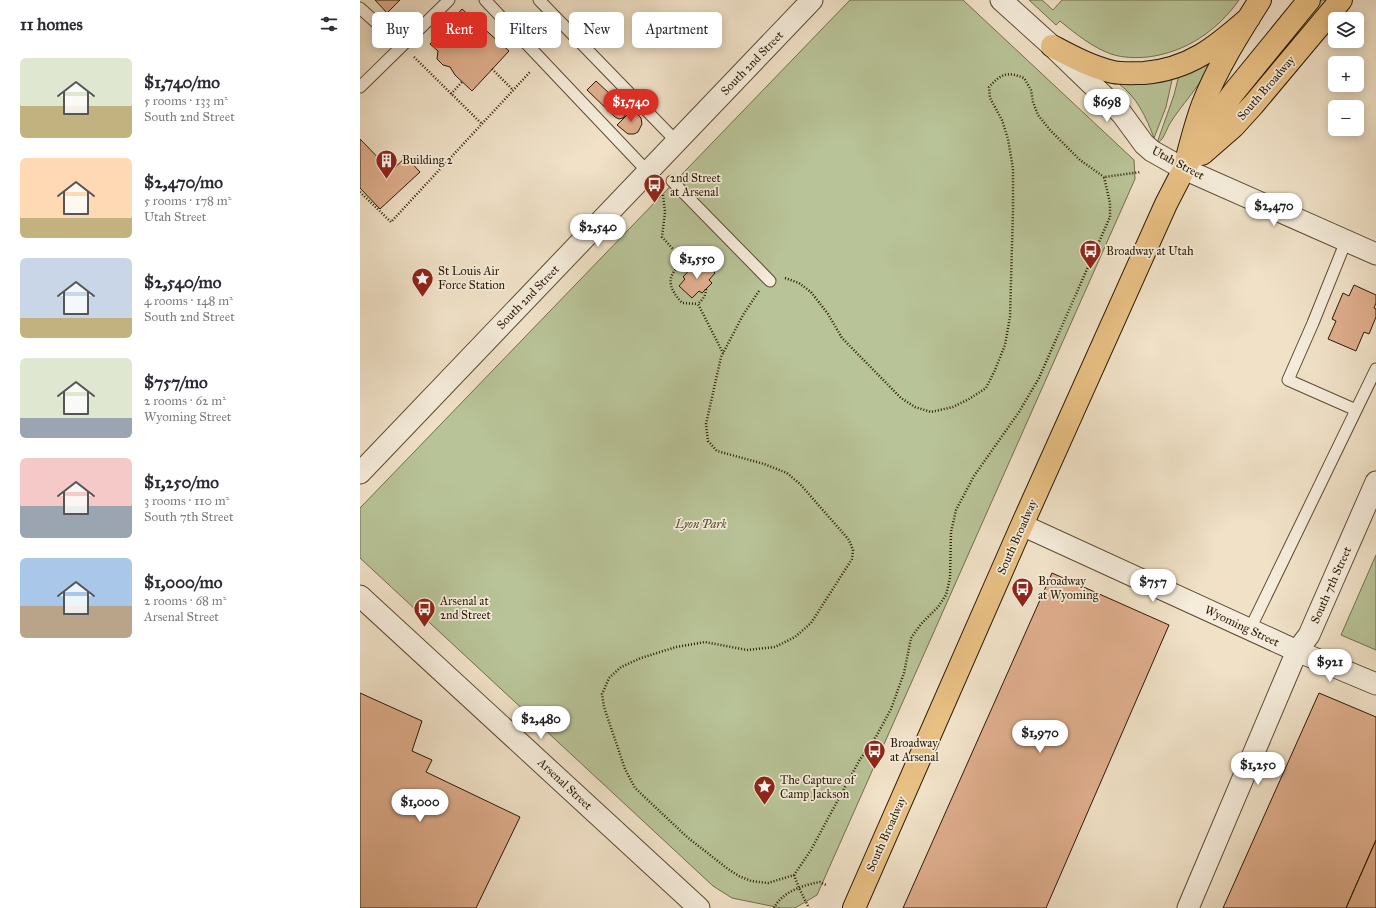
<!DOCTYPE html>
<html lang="en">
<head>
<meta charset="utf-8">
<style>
	:root { --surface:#fff; --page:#f7f7f7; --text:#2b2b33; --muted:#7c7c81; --accent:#d93025 }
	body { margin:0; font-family:"IM FELL Great Primer",serif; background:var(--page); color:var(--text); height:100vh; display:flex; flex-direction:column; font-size:15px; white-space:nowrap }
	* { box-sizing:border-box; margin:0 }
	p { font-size:13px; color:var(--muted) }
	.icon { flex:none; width:22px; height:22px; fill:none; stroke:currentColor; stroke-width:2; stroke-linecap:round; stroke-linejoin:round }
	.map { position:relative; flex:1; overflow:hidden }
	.details { display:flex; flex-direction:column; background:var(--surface); width:360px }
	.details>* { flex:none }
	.top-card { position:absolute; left:12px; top:12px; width:380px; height:36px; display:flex; gap:8px }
	.fabs { position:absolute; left:968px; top:12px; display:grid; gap:8px }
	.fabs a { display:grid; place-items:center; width:36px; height:36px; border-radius:6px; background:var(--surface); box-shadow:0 2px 10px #0003; font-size:20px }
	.price { position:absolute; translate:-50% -34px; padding:0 9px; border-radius:14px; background:#fff; color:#222; font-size:13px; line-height:26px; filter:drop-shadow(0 1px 2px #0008) }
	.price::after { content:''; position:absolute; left:50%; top:24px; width:12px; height:9px; margin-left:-6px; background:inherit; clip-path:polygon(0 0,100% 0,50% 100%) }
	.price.selected { background:var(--accent); color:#fff }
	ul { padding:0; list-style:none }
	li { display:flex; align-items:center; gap:12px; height:100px; padding:0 20px }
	li span { display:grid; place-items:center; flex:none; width:112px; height:80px; border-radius:6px; color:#555 }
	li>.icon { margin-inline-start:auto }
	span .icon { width:48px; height:48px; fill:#fffc; stroke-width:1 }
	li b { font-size:17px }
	h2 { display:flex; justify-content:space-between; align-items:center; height:48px; padding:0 20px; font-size:17px }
	.chip { padding:0 14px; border-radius:6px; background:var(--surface); box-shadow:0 2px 10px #0003; font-size:14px; line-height:36px }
	.chip.selected { background:var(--accent); color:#fff }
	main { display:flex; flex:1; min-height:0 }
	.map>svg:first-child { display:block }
</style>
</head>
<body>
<main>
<section class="details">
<h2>11 homes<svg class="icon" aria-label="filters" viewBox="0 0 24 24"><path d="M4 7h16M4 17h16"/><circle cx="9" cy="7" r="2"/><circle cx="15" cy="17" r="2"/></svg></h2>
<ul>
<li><span style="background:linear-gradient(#dfe7d0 60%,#c2b280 0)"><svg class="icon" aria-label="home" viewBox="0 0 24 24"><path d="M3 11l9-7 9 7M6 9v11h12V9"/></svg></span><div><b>$1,740/mo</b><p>5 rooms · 133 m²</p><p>South 2nd Street</p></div></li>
<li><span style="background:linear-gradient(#ffd9b3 75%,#c2b280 0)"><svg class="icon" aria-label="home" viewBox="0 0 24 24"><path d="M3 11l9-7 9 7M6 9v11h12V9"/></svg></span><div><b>$2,470/mo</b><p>5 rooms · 178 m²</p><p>Utah Street</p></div></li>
<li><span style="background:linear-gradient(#c9d6e8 75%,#c2b280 0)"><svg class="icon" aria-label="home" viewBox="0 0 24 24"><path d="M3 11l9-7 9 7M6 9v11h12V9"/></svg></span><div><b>$2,540/mo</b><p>4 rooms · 148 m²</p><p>South 2nd Street</p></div></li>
<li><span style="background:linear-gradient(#dfe7d0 75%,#9aa5b1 0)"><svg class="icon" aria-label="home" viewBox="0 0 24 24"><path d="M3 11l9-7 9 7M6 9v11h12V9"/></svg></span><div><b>$757/mo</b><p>2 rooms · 62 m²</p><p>Wyoming Street</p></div></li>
<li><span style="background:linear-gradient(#f6c9c9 60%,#9aa5b1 0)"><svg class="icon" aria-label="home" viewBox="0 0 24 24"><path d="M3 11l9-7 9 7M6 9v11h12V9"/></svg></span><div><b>$1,250/mo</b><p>3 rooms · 110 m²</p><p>South 7th Street</p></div></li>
<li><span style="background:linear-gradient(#a9c7e8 60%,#b9a48a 0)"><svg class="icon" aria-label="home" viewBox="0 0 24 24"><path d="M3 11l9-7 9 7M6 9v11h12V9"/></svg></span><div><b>$1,000/mo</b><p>2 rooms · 68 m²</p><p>Arsenal Street</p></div></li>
</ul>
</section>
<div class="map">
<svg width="1016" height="908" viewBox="0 0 1016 908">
	<rect width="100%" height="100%" fill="#f0e1c7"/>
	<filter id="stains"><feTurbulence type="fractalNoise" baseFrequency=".005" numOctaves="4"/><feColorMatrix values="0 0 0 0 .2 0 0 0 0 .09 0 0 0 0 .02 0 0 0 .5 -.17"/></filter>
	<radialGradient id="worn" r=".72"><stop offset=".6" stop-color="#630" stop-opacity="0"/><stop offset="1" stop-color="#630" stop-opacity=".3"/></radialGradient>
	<!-- green -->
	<path fill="#b8c397" stroke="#726e4d" d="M490,0h113l171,160 1,19 -318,716 -22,13h-14l-49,-10 -19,-12 -353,-328v-50z
		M669,0h13l11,10 9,-10h177c-22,31 -53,52 -91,57 -12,1 -25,1 -37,-3 -19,-7 -35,-20 -51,-33l-4,4z
		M958,0h14l-89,100 -3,-1z
		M843,65h3l2,3c-10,21 -27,37 -39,57 -3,6 -6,16 -12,18l17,-48 5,-20z
		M811,78l1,2 -6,27 -12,31c-8,-21 -17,-41 -35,-54z
		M1016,555v95l-35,-15z"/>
	<!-- building -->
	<path fill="#dfae8d" stroke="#2b1a03" d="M15,0h25l-13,13z
		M102,9l47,42 -37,40 -17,-16 -5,-8 -7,-2 -6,-6 1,-8 -8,-7z
		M236,81l27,25 3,8 -3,4 -4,1 -4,-2 -28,-27z
		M273,109l8,9 1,6 -4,8 -4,2h-6l-11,-9z
		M0,139l31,32 15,-14 14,15 -40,37 -20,-21z
		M344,263l11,10 -6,7 3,3 -10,10 -3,-2 -7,7 -13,-12 6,-7 -2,-2 11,-12 5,4z
		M994,285l22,10v8l-2,5 2,1v8l-7,17 -5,-2 -8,19 -28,-12 8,-18 -4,-2 11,-26 6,3z
		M692,573l117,52 -123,283h-143z
		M0,693l62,28 -10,30 20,9 -6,12 94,45 -44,91h-116z
		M959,693l57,24v123l-30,68h-123z
		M1016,840v68h-30z"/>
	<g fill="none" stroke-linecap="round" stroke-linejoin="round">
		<defs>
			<path id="lane" d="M125,0l163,172
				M179,0l138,142
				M0,8l42,38
				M0,87l89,-87
				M312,181l98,100
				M986,241l-33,82 -25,57 68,30
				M890,629l126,-260"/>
			<path id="street" d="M641,0l51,46 57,55 13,13 22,30 8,7 32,18 192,85
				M0,473l452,-473
				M662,525l275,126 79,33
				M0,596l339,312
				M828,908l109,-257 12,-16 67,-153"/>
			<path id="primary" d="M842,154l31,-27 20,-22 88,-105
				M494,908l168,-383 144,-321 18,-35 36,-58 14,-19 75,-92"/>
			<path id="highway" d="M692,46c19,10 39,21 61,26 10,2 21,1 31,1 46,-4 72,-26 105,-55
				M824,169c6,-22 11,-44 19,-65 14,-36 36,-71 57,-104"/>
		</defs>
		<!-- lane casing -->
		<use href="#lane" stroke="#5c4c34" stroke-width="13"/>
		<!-- street casing -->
		<use href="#street" stroke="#5c4c34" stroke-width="23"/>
		<!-- primary casing -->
		<use href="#primary" stroke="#2b1a03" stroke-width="24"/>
		<!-- highway casing -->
		<use href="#highway" stroke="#2b1a03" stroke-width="24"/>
		<!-- path -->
		<path stroke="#2b1a03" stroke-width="2.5" stroke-dasharray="1 2" stroke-linecap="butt" d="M54,57l68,67
			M132,69l21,21
			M91,94l11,-12
			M0,192l31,30 139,-150
			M303,195l2,17 -3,25 22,24 8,6
			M324,261c-18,15 -17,25 -2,42l16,1
			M425,278l14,5 12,9 17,22 14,24 59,60 14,9 16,5 22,-5 16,-8 17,-11 9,-18 10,-25 5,-28 3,-107v-41l-5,-30 -6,-19 -12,-22 -1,-11c12,-13 18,-16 35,-9l7,12 2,12 5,13 12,15 30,30 24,17
			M346,289c0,7 -4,11 -8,15l25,49
			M399,291l-16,24 -22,42 -15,67 2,17 9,10 47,13 23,9 13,11 49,56 4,10 -1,9 -41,64 -16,14 -20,10 -28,3 -42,-8 -29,5 -35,11 -20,9 -12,11 -7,16 2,13 21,62 10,19 52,49 41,32 11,7 12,5 17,2 26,-8 17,-25 48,-89 18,-26 14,-26 13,-36 7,-35 10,-14 17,-17 8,-12 4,-17 1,-46 5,-22 18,-34 45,-64 20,-34 71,-161v-14l-6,-26 37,-5
			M434,875l5,13 10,20
			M414,908c8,-16 29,-23 46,-26l6,3"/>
		<!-- lane -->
		<use href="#lane" stroke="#f5ecdb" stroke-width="11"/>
		<!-- street -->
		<use href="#street" stroke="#f5ecdb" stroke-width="21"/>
		<!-- primary -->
		<use href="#primary" stroke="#e8c084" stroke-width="22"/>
		<!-- highway -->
		<use href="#highway" stroke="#e8c084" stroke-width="22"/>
	</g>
	<!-- icons -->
	<defs>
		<symbol id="building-pin" viewBox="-11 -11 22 30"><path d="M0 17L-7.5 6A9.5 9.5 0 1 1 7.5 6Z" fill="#8f2418" stroke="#f5ecdb"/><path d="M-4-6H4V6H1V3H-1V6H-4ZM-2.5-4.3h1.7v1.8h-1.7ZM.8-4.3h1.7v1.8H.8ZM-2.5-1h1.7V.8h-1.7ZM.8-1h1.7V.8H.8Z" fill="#fff"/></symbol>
		<symbol id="bus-pin" viewBox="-11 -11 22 30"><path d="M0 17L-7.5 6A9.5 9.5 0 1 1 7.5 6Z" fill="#8f2418" stroke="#f5ecdb"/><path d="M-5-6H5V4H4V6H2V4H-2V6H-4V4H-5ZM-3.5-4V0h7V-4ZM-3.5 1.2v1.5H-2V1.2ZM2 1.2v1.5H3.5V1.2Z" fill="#fff"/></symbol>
		<symbol id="sight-pin" viewBox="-11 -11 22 30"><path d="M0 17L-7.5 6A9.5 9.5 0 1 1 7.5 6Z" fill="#8f2418" stroke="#f5ecdb"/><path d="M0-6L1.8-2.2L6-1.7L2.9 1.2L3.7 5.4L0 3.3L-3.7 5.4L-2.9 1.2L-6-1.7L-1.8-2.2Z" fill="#fff"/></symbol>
	</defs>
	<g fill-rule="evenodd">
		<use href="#building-pin" x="14" y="148" width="25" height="34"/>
		<use href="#bus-pin" x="282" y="172" width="25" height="34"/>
		<use href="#bus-pin" x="718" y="238" width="25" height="34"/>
		<use href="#sight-pin" x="50" y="266" width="25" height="34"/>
		<use href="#bus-pin" x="650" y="576" width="25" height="34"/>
		<use href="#bus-pin" x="52" y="596" width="25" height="34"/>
		<use href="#bus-pin" x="502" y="738" width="25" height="34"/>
		<use href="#sight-pin" x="392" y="774" width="25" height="34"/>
	</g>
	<g text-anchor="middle" stroke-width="3.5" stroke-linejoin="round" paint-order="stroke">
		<!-- street labels -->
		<g font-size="12" fill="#2b1a03" stroke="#f5ecdb">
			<text transform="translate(392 63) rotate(-46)" y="4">South 2nd Street</text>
			<text transform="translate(906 88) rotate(-49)" y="4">South Broadway</text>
			<text transform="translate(818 163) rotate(28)" y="4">Utah Street</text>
			<text transform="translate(168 297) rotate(-46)" y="4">South 2nd Street</text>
			<text transform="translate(657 537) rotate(-66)" y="4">South Broadway</text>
			<text transform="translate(971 585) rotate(-66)" y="4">South 7th Street</text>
			<text transform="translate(882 626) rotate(25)" y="4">Wyoming Street</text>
			<text transform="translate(205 784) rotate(43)" y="4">Arsenal Street</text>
			<text transform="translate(526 834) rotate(-66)" y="4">South Broadway</text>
		</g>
		<!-- poi labels -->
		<g font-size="12" fill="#2b1a03" stroke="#f5ecdb" text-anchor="start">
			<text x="42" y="164">Building 2</text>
			<text x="310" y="182">2nd Street<tspan x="310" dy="14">at Arsenal</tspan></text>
			<text x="746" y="255">Broadway at Utah</text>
			<text x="78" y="275">St Louis Air<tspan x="78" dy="14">Force Station</tspan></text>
			<text x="678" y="585">Broadway<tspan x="678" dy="14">at Wyoming</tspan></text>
			<text x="80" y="605">Arsenal at<tspan x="80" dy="14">2nd Street</tspan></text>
			<text x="530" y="747">Broadway<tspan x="530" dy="14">at Arsenal</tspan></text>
			<text x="420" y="784">The Capture of<tspan x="420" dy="14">Camp Jackson</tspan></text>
		</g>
		<!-- park labels -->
		<g font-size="12" font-style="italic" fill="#554d2f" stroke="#f5ecdb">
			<text x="341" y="528">Lyon Park</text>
		</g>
	</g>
	<rect width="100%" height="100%" filter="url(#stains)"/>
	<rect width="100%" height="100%" fill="url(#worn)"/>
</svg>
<div class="fabs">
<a><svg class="icon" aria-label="layers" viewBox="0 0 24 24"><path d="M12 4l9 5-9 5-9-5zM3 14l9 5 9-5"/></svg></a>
<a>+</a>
<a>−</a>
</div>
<b class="price selected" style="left:271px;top:123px">$1,740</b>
<b class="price" style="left:747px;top:123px">$698</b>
<b class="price" style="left:914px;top:227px">$2,470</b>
<b class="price" style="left:238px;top:248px">$2,540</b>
<b class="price" style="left:337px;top:280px">$1,550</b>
<b class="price" style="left:793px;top:603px">$757</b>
<b class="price" style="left:970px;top:683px">$921</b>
<b class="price" style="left:181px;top:740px">$2,480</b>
<b class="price" style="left:680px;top:754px">$1,970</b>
<b class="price" style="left:898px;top:786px">$1,250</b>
<b class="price" style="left:60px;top:823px">$1,000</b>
<div class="top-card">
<a class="chip">Buy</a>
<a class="chip selected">Rent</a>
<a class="chip">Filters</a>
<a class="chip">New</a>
<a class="chip">Apartment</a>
</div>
</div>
</main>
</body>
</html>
